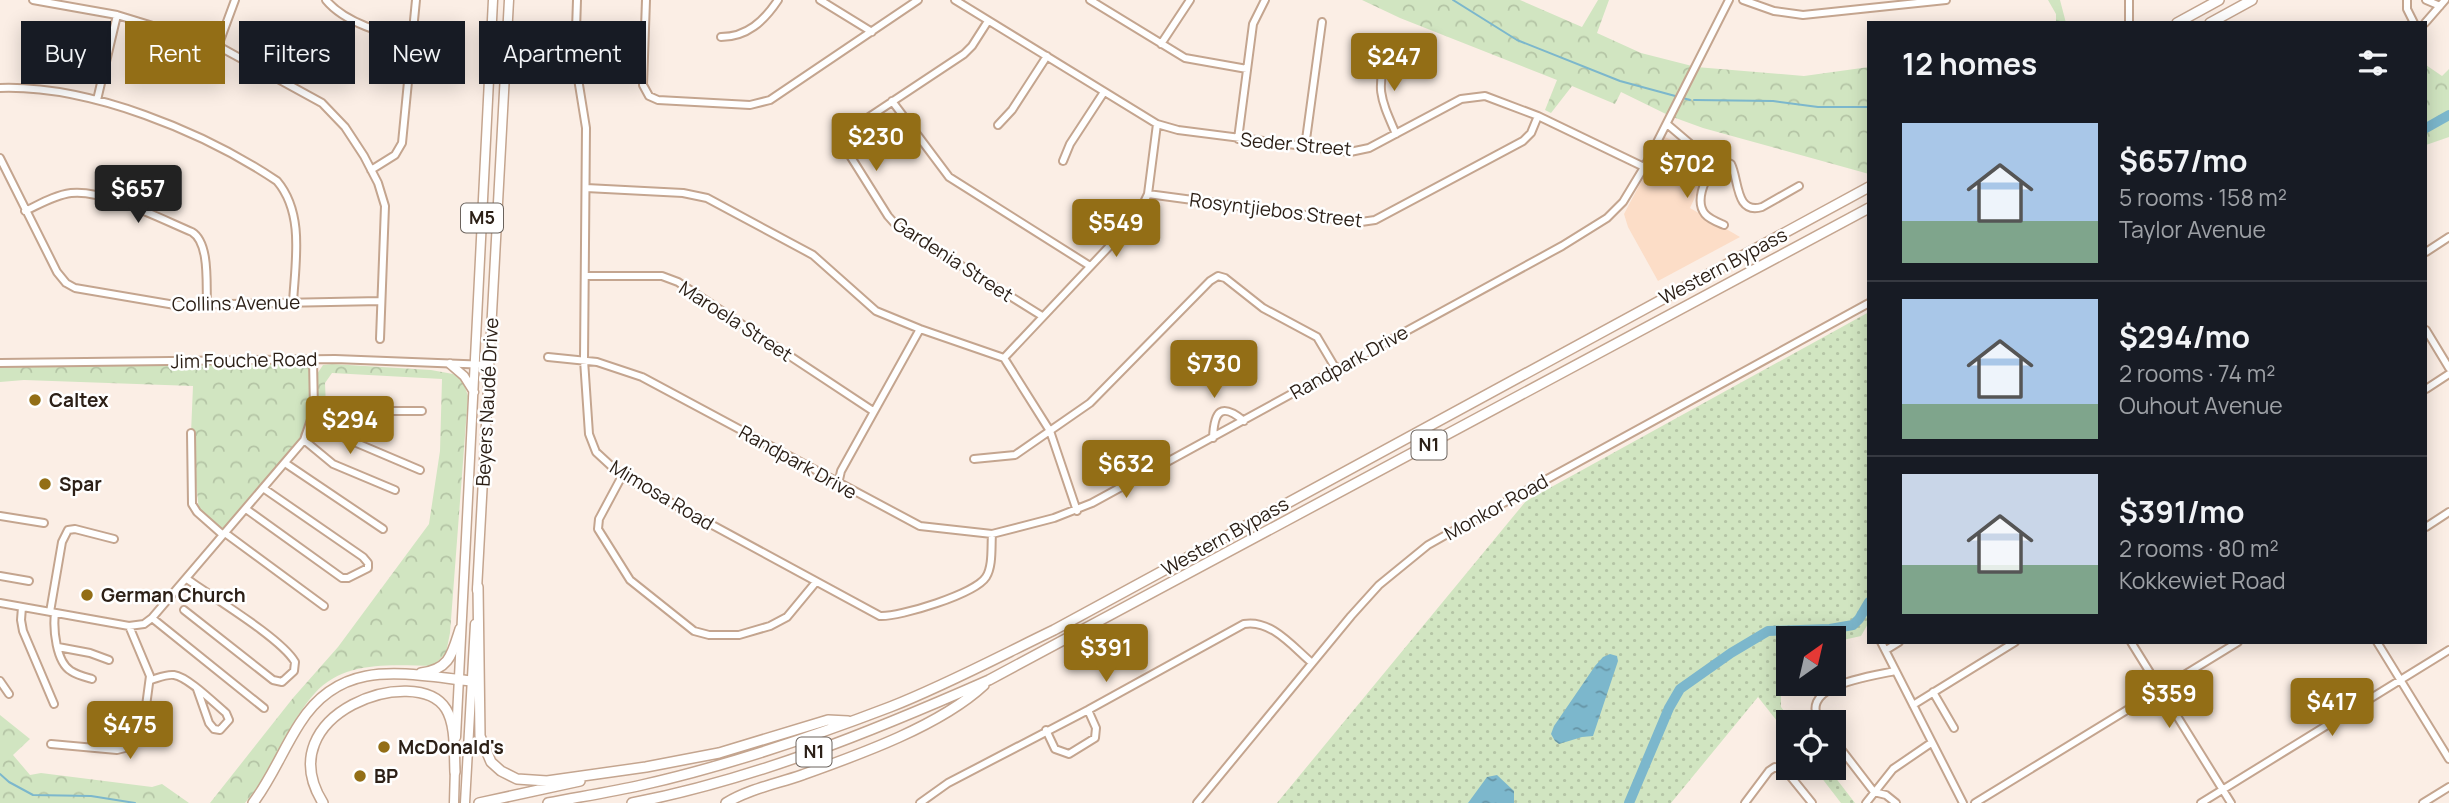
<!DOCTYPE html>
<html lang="en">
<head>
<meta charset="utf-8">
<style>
	:root { --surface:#171b24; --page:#20242c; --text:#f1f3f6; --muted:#9ea1a6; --line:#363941; --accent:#936e16 }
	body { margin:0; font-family:Manrope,sans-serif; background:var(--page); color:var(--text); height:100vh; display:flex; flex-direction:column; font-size:26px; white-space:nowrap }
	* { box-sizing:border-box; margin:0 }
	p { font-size:23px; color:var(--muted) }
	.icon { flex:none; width:38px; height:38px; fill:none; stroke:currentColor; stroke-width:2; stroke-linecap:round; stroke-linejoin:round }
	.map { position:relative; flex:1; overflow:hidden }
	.side { position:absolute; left:1867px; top:21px; width:560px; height:623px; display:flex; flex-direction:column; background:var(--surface); border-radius:0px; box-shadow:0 4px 18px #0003 }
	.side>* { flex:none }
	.hud { position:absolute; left:21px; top:21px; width:665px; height:63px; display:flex; gap:14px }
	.needle { width:46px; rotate:34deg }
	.controls { position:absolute; left:1776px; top:626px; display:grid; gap:14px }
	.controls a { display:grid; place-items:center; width:70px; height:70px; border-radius:0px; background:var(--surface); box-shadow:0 4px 18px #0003; font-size:35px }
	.price { position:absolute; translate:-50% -60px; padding:0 16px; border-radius:7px; background:var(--accent); color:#fff; font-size:23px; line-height:46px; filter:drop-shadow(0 2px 4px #0008) }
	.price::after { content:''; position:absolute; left:50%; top:42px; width:21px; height:16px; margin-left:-10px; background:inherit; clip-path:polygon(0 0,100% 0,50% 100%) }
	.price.active { background:#222; color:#fff }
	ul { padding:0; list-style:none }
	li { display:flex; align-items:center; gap:21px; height:175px; padding:0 35px }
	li+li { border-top:2px solid var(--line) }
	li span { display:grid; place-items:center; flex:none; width:196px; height:140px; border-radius:0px; color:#555 }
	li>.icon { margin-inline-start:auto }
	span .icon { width:84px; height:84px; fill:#fffc; stroke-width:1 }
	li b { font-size:30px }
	h2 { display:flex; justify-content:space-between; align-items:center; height:84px; padding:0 35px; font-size:30px }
	.tag { padding:0 24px; border-radius:0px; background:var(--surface); box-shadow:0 4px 18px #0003; font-size:24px; line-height:63px }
	.tag.active { background:var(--accent); color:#fff }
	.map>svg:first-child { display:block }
</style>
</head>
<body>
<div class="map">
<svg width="2449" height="803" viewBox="0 0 2449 803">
	<defs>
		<pattern id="grass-dots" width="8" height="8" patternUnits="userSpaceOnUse" patternTransform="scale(1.75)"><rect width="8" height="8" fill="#d1e5c1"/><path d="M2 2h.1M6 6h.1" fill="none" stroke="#b4c4a5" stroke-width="1.8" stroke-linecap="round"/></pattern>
		<pattern id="park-crowns" width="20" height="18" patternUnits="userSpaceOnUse" patternTransform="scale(1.75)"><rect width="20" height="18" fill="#d1e5c1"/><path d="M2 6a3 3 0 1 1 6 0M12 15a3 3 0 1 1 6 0" fill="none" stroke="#b4c4a5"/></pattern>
		<pattern id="water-ripples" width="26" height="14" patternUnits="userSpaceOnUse" patternTransform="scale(1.75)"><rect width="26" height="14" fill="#7cb7cc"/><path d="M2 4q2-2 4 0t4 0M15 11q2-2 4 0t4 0" fill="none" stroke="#6694a5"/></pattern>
	</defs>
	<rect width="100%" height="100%" fill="#fbeee5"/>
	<!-- built -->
	<path fill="#fcddc7" d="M1665,137l47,23 -22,48 50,29 -82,44 -30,-54 -4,-13z"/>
	<!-- grass -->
	<path fill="url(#grass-dots)" d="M1869,312v310l-8,14 -27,6v-3h-46v14l-7,10v44l12,16h-5v12l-30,-38 -87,106h-394l249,-302z
		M1814,768h14l27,35h-14z"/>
	<!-- park -->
	<path fill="url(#park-crowns)" d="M1362,0h158l62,27 16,-27h11l-12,33 44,20 55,14 108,9 65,-9v107l-166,-46 -33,-12 -49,-24 -6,12 -43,-18 -21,27 -6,-3 12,-30 -157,-62z
		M2048,0h12l6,23h-10v-9z
		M2426,65l16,11 7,-7v68l-23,8z
		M314,360l-11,84 -78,93 -26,-26 -8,-78 2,-47 -169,-6 -24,2v-19z
		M332,364l99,6 22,4 10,7 5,15 -18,237 -4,20 -13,13c-40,-1 -89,-6 -118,27 -13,14 -24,34 -33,50 -11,22 -21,42 -37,60h-35l83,-105 45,-51 91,-123 11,-73 2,-72 -110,-6 -7,10 1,24h-9v-33l6,-9z
		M0,715l30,24 -17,16 17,20 11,-2 111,14 10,-3 27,19h-189z"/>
	<!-- water -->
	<path fill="url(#water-ripples)" d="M1610,654l7,2 1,5 -25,75 -11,1 -23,7 -4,-3 -4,-7 3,-8 41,-60 8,-9z
		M1497,775l17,16v12h-46l19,-26z"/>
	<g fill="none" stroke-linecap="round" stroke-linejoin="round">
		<!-- stream -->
		<path stroke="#7cb7cc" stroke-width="2" d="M1453,0l64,40 103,41 70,19
			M1694,100l79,1 45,6h51
			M0,774l9,8 24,13 58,1 44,7"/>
		<!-- river -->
		<path stroke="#7cb7cc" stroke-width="10" d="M2426,128l23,-13
			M1629,803l40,-95 11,-19 51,-36 37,-22 62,-2 23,-4 6,-6 10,-17"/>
		<defs>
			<path id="minor" d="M33,0l84,15 101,31 104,57 23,24 19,29 14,27 7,23 -5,133
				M326,0c18,22 59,35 86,39
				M577,0l-2,60 11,68 -2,232 5,74 7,18 26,24 258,140c20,1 95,-22 106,-39 7,-11 5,-30 6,-43
				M646,0l-3,85 6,11 9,4 92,5 20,-5 148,-100
				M820,0l52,32
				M955,0l202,124 21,6 172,22 19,-4 92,-49 24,-3 53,20 106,51
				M1090,0l95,58 62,11
				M1743,0l31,11 29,4 143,-15
				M2407,0v9l7,14
				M2426,0l14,6
				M988,21l-16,25 -8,8 -113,75 -7,9v8l44,70 8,9 146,91
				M2129,23v-23
				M2425,23l20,-23
				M721,37c26,0 43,-16 57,-37
				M1161,44l29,-44
				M218,46l17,-46
				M1387,52c-11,38 -7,45 9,82
				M0,88c90,-3 204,44 277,93 28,33 18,82 16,122
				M97,100l20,-85
				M892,101l57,76 141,89
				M1667,124l27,23 37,17c8,15 4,51 31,43l37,-21
				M998,125l14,-15 35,-54
				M1238,139l15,-115 12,-24
				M1305,147l17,-125
				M1717,156c-6,15 -25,42 -12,58 4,5 12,8 19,11
				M0,158l57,114 9,11 9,5 100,17 206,-4
				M1063,161l7,-17 34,-52
				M371,170l24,-15 7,-12 14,-143
				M586,188l97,5 24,5 106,57 63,56 44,18 84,29
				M1148,194l194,26 19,2 14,-2 148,-79 8,-8 7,-17
				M25,211c15,-7 30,-16 46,-18 32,-4 90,26 121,39 18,11 14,52 15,72
				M2426,252l23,-15
				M585,276h77l16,6 195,129
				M2426,330l23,38
				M548,357l49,5 45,15 278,149 72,8 62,-16 38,-15 470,-257 45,-28 16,-16 23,-38 83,-164
				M1004,358l133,-141 11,-23 9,-70
				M1004,358l46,73 27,80
				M0,363l335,-4 154,6
				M2426,389l23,-15
				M314,411h108
				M331,411l-3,16 5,6 87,37
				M191,433l1,71 5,8 26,23
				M1213,438c1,-27 8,-36 31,-17
				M304,440l29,24 62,26
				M974,459l41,-4 75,-52 120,-122 8,-5 7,2 38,30 54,29 19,32
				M285,463l98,66
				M622,476l-23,43 -1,10 32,51 64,51 15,4h30l31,-9 17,-9 29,-35
				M838,484l3,-13 79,-142
				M246,509l96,69h6l20,-10v-5l-5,-6 -100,-69
				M0,516l44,7
				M2426,527l23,-15
				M225,533l99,73
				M0,576l29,5
				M0,603l129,23 15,-2 8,-6 152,-178 10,-29 -1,-52
				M22,607l-1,13 2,11 31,73
				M184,610l89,70 9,2 12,-11 1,-9c-14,-24 -83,-65 -108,-83
				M50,612l12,-70 6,-12 7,-1 39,10
				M55,613c-2,16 1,49 16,58 6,4 14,6 21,8
				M152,618l112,90
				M1881,642l82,161
				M2131,642l100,161
				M2377,642l72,117
				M58,647l32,6 19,7
				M1886,650l13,-8
				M151,680c7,-2 15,-6 23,-5 14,2 40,28 52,38l3,7 -9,10 -6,-1 -5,-6 -12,-34
				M0,681l9,13
				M1933,692l21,36
				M1913,705l102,-63
				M1821,723c-27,-38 53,-47 74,-52
				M1046,730l9,19 14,5 26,-16 1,-10 -8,-18
				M1834,740l40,52 12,3 10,8
				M51,744l66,6 8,-2 26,-16 -5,-26 4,-30 -21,-50
				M920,803l28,-20 140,-73 156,-86c27,-5 49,23 68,39
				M1197,803l154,-187 28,-31 49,-40 48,-27 393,-215
				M1745,803l24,-32 6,-4 12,5 25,31
				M1866,803l27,-34 38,-26
				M1975,803l263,-161
				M2201,803l248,-153
				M2423,803l26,-16"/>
			<path id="major" d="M450,364l14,12 10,16
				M477,590l32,-590
				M456,737l37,-737
				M454,803l1,-36
				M465,803l10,-179"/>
			<path id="highway" d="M2177,23l42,-23
				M2210,23l42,-23
				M478,587l2,149 11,26 10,9 16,8 30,2 99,-14 73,-14 109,-33 20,1
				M421,673c29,-4 31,-19 39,-44
				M253,803c19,-25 30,-54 47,-80 42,-66 104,-49 171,-42
				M323,803c-56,-90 94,-141 123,-94 10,16 8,43 9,63
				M479,803l101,-22
				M548,803c31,-6 63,-11 94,-18 85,-19 167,-47 248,-78 56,-22 110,-51 164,-77l815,-443
				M632,803c124,-24 241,-72 357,-123l880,-472
				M726,803c23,-14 50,-19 76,-28 56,-20 138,-49 182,-90"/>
		</defs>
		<!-- minor casing -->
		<use href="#minor" stroke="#c4a58f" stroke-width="10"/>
		<!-- major casing -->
		<use href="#major" stroke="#c4a58f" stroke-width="11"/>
		<!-- highway casing -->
		<use href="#highway" stroke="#c4a58f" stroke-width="12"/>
		<!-- minor -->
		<use href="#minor" stroke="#fff" stroke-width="6"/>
		<!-- major -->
		<use href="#major" stroke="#fff" stroke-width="8"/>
		<!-- highway -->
		<use href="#highway" stroke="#fff" stroke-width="9"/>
	</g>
	<!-- markers -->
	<g fill="#936e16" stroke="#fff" stroke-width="2.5">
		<circle cx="35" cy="400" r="7"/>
		<circle cx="45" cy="484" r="7"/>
		<circle cx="87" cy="595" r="7"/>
		<circle cx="384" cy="747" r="7"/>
		<circle cx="360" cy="776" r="7"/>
	</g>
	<g text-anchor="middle" stroke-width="5" stroke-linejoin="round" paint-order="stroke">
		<!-- shield labels -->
		<g fill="#fff" stroke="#6b635d" stroke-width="2">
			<rect x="461" y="203.5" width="42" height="29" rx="5"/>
			<rect x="1411.5" y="430.5" width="35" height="29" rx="5"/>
			<rect x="796.5" y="737.5" width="35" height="29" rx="5"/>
		</g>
		<g font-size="18" font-weight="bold" fill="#2c2017">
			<text x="482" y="224">M5</text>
			<text x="1429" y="451">N1</text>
			<text x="814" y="758">N1</text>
		</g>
		<!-- street labels -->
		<g font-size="19" fill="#2c2017" stroke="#fff">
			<text transform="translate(1296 144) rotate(5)" y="7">Seder Street</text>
			<text transform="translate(1276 210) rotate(7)" y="7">Rosyntjiebos Street</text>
			<text transform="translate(953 259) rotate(33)" y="7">Gardenia Street</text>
			<text transform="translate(1723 266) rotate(-28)" y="7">Western Bypass</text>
			<text transform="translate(236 303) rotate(-1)" y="7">Collins Avenue</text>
			<text transform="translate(736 321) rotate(33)" y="7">Maroela Street</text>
			<text transform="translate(244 360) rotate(-1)" y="7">Jim Fouche Road</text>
			<text transform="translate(1349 362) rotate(-29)" y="7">Randpark Drive</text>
			<text transform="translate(487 402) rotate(-87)" y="7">Beyers Naudé Drive</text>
			<text transform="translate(798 462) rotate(29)" y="7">Randpark Drive</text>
			<text transform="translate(662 495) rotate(31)" y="7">Mimosa Road</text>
			<text transform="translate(1496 507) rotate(-29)" y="7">Monkor Road</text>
			<text transform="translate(1225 536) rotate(-29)" y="7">Western Bypass</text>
		</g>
		<!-- poi labels -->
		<g font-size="19" font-weight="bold" fill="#2c2017" stroke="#fff" text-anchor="start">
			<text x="49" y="407">Caltex</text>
			<text x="59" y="491">Spar</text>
			<text x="101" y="602">German Church</text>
			<text x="398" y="754">McDonald's</text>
			<text x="374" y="783">BP</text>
		</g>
	</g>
</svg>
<div class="controls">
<a><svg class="needle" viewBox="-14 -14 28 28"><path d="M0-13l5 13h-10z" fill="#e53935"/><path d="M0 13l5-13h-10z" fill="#9ea1a6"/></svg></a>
<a><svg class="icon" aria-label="locate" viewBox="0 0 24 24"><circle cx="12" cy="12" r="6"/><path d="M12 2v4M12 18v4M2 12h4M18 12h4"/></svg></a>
</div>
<b class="price" style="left:1394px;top:93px">$247</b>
<b class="price" style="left:876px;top:173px">$230</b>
<b class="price" style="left:1687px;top:200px">$702</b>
<b class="price active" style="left:138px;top:225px">$657</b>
<b class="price" style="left:1116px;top:259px">$549</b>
<b class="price" style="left:1214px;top:400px">$730</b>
<b class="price" style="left:350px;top:456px">$294</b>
<b class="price" style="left:1126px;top:500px">$632</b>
<b class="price" style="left:1106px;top:684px">$391</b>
<b class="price" style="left:2169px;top:730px">$359</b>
<b class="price" style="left:2332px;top:738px">$417</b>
<b class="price" style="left:130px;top:761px">$475</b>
<div class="hud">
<a class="tag">Buy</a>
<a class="tag active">Rent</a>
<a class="tag">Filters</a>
<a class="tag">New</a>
<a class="tag">Apartment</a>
</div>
<section class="side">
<h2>12 homes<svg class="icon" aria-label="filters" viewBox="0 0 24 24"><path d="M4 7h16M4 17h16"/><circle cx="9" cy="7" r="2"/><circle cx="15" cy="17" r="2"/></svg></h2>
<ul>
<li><span style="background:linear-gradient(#a9c7e8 70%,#7fa58c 0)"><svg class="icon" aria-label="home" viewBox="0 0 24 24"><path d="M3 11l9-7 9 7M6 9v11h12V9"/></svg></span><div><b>$657/mo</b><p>5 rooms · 158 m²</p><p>Taylor Avenue</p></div></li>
<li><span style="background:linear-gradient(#a9c7e8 75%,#7fa58c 0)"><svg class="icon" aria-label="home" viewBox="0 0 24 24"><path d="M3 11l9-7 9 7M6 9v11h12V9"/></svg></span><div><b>$294/mo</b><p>2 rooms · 74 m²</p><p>Ouhout Avenue</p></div></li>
<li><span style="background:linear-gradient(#c9d6e8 65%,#7fa58c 0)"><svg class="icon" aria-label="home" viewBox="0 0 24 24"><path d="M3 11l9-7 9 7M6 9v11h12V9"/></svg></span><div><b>$391/mo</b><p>2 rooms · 80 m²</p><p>Kokkewiet Road</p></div></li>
</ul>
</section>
</div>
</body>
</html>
